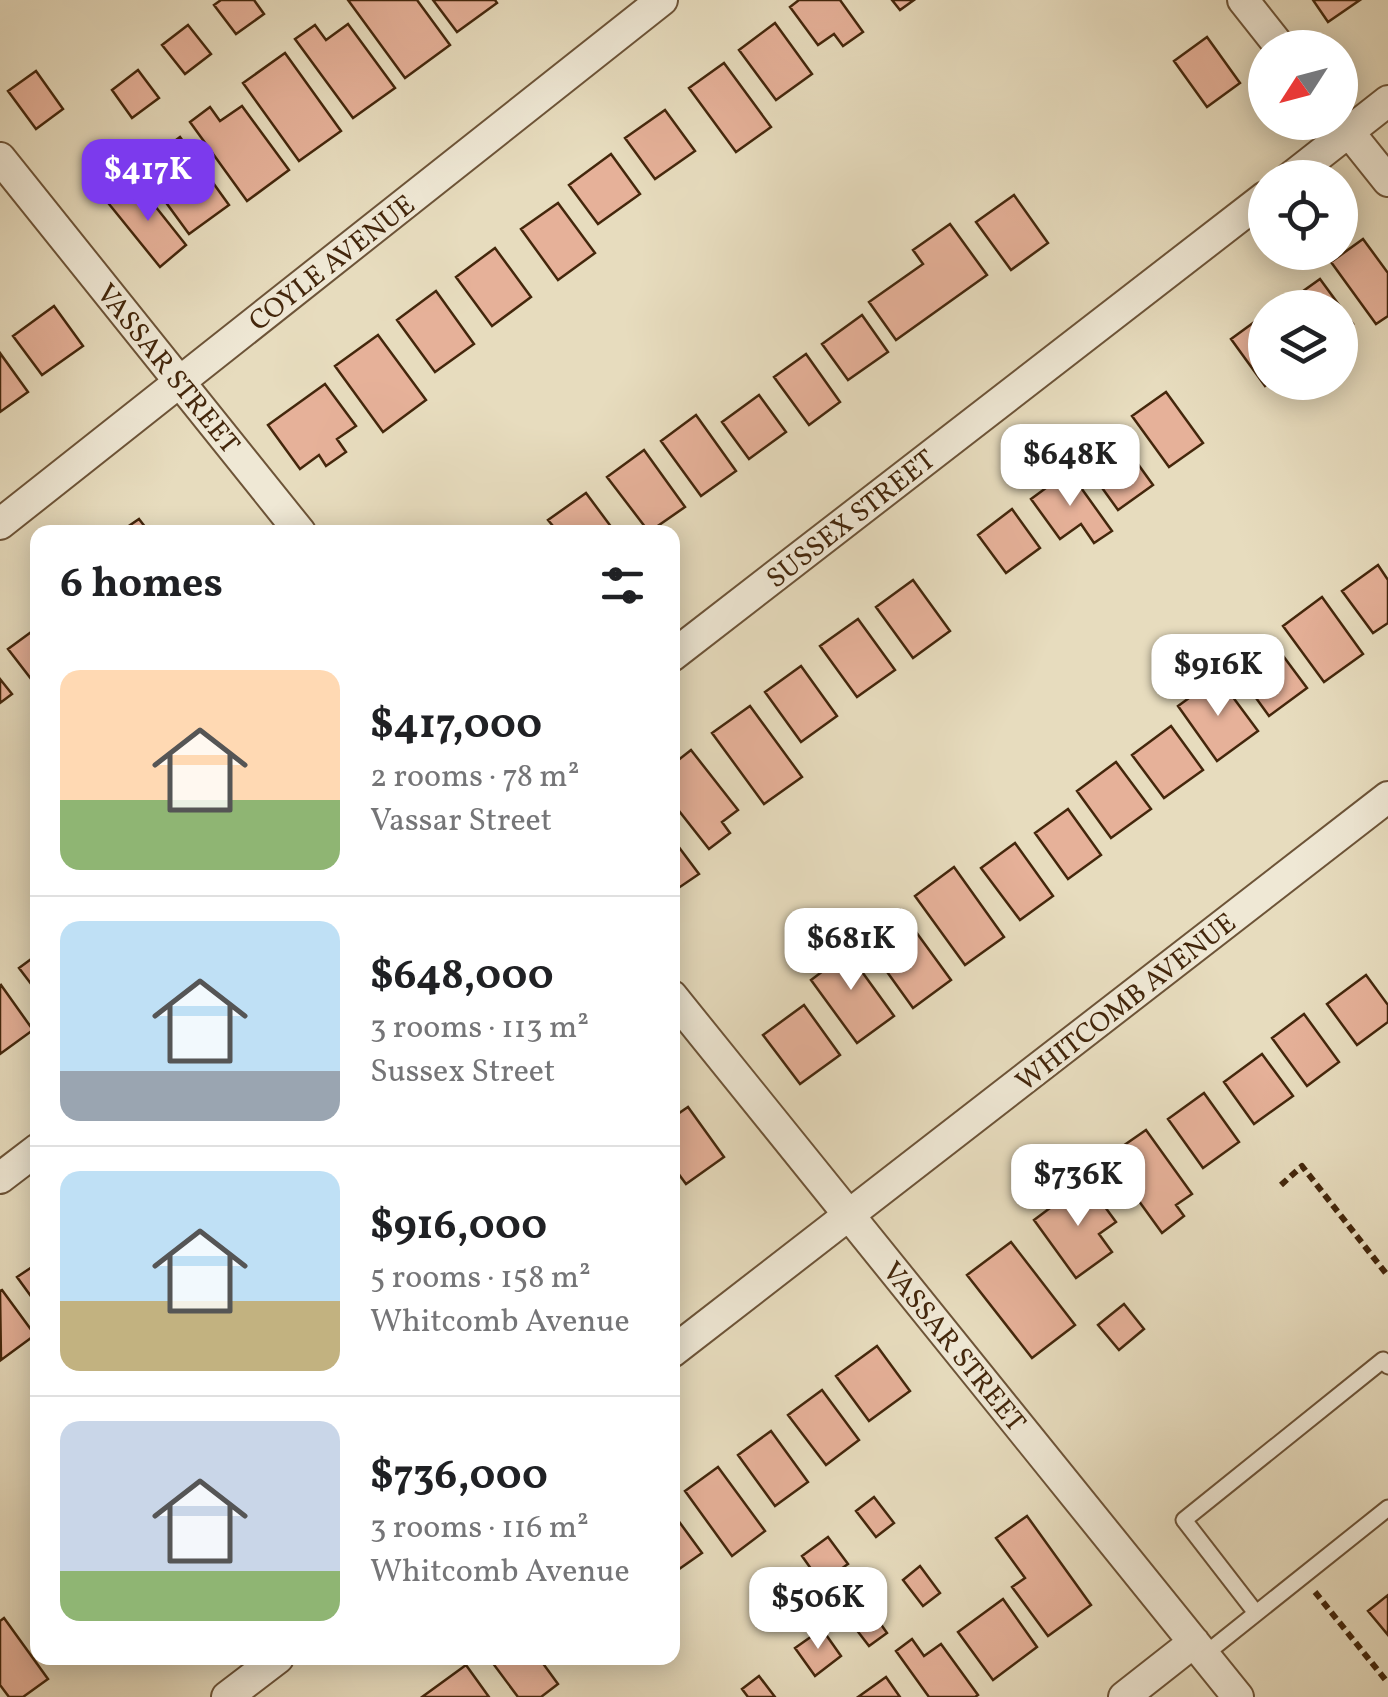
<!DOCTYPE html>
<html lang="en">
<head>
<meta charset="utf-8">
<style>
	:root { --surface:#fff; --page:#f6f6f6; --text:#202124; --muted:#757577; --line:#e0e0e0; --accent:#7c3aed }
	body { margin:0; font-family:Vollkorn,serif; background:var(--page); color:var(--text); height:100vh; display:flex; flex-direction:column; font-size:38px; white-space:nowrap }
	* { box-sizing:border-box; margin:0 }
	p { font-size:32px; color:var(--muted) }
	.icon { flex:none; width:55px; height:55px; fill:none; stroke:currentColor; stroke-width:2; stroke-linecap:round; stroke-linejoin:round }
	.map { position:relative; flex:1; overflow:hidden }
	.drawer { position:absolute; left:30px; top:525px; width:650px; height:1140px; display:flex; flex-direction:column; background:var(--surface); border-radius:20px; box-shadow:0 5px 25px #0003 }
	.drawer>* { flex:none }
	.needle { width:65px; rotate:234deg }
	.tools { position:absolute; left:1248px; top:30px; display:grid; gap:20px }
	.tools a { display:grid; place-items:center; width:110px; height:110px; border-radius:50%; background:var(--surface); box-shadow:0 5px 25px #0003; font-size:50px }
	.price { position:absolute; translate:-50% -85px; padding:0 22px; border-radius:20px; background:#fff; color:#222; font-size:32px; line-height:65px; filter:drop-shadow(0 2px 5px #0008) }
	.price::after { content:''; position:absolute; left:50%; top:60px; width:30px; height:22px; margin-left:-15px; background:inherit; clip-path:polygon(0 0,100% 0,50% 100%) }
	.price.active { background:var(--accent); color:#fff }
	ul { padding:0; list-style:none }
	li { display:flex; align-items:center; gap:30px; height:250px; padding:0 30px }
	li+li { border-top:2px solid var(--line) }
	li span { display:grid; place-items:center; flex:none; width:280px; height:200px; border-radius:20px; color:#555 }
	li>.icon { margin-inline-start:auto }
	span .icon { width:120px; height:120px; fill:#fffc; stroke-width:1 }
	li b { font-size:42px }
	h2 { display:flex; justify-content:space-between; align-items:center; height:120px; padding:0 30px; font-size:42px }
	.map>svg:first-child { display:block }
</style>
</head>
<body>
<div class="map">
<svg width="1388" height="1697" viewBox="0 0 1388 1697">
	<rect width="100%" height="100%" fill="#e7dcbe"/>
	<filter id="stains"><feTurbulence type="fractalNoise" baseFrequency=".002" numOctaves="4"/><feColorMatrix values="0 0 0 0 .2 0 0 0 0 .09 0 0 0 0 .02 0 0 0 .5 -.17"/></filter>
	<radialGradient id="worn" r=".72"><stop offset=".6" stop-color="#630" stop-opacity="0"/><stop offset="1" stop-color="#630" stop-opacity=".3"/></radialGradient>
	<!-- building -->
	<path fill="#e6b199" stroke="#44270c" stroke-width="2.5" d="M221,0h33l10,14 -28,20 -22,-29z
		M348,0h69l33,45 -45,33z
		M433,0h62l2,3 -40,29z
		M799,0h41l23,32 -20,14 -9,-12 -16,11 -28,-38z
		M892,0h22l-14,10z
		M1313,0h47l-32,22z
		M775,23l37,51 -36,26 -37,-50z
		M348,24l47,64 -42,30 -58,-79 20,-14 11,15z
		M188,25l23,29 -26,20 -23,-29z
		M1207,37l33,46 -33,24 -33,-46z
		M285,53l56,78 -42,30 -56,-78z
		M724,63l47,64 -35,25 -47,-64z
		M138,70l21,28 -27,20 -20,-28z
		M36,71l27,38 -27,20 -28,-38z
		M242,106l47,64 -42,31 -57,-79 20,-15 10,14z
		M665,110l30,41 -40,28 -30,-41z
		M180,137l49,68 -40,29 -49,-67z
		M611,154l29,40 -42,30 -29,-39z
		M136,182l50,63 -26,22 -51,-63z
		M1014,195l34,48 -37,27 -35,-48z
		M558,203l37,50 -37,27 -37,-51z
		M950,224l37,51 -91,65 -27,-38 54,-38 -10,-14z
		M1363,239l25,34v43l-12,8 -45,-62z
		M495,248l36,49 -39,29 -36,-49z
		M1320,279l33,45 -13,9v-25h-53l-2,-4z
		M436,291l38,53 -39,28 -38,-52z
		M54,306l29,40 -41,29 -29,-39z
		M862,315l26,37 -40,28 -26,-36z
		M1264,315l1,67h5l-5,4 -34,-47z
		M378,335l48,65 -43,32 -48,-66z
		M0,353l28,39 -28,20z
		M806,354l34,48 -31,23 -35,-48z
		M325,384l31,42 -19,13 9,13 -20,14 -7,-11 -19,14 -32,-44z
		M1166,392l37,51 -34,24 -37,-51z
		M759,395l27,37 -37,27 -27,-37z
		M696,415l40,56 -35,25 -40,-55z
		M1117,435l36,50 -35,25 -36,-50z
		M644,450l41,57 -36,25 -42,-55z
		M1069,471l43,60 -18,12 -13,-19 -21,15 -29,-40z
		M586,493l29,39h-57l-10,-12z
		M1012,509l28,39 -34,25 -28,-38z
		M139,519l10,13h-29z
		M1378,565l10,15v43l-15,10 -31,-42z
		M913,580l37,51 -37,27 -37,-51z
		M1322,597l41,57 -39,28 -41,-56z
		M858,619l37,51 -38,27 -37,-51z
		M38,627v55l-3,2 -27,-35z
		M1275,645l32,43 -38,28 -31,-43z
		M801,666l36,50 -36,26 -36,-50z
		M1218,677l40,54 -41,30 -39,-55z
		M0,679l12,15 -12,9z
		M750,706l52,71 -38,27 -52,-71z
		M1171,726l32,44 -39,28 -32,-43z
		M691,750l47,60 -16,12 8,11 -21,16 -37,-47v-37z
		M1116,762l35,47 -40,29 -34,-47z
		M1068,809l33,46 -33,24 -33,-46z
		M672,838l27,36 -22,15 -5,-5z
		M1015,843l38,53 -33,24 -39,-52z
		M954,867l50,70 -39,28 -50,-69z
		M900,910l51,70 -38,28 -51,-71z
		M839,940l55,76 -37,27 -46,-63 16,-12 -9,-12z
		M38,954v39l-19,-25z
		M1366,975l22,30v17l-31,23 -30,-41z
		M1,985l32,45 -33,24v-68z
		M804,1005l36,50 -40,29 -37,-49z
		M1304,1014l35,48 -32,24 -35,-48z
		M1262,1054l31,42 -39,28 -30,-42z
		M1204,1093l35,49 -36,26 -35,-49z
		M688,1107l36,50 -38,27 -14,-19v-47z
		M1146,1130l46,64 -16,11 8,11 -22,17 -55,-76z
		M1086,1181l30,41 -17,12 13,18 -36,26 -42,-58z
		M1011,1242l64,83 -43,33 -65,-83z
		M38,1263v43l-21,-29z
		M2,1290l33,45 -34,25 -1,-69z
		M1124,1304l20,25 -25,21 -21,-25z
		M877,1346l33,45 -41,30 -33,-45z
		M822,1390l37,50 -33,25 -38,-50z
		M771,1431l37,51 -33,24 -37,-51z
		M718,1467l47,64 -33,25 -47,-65z
		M874,1497l20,26 -18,14 -20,-26z
		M672,1512l30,41 -30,21z
		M1027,1516l64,89 -43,31 -36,-49 13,-9 -29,-40z
		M828,1537l20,27 -27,19 -19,-27z
		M920,1566l20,27 -17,13 -20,-26z
		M779,1579l20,27 -27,20 -20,-28z
		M1388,1595v40l-20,-24z
		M1003,1599l34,48 -44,33 -35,-48z
		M868,1606l19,27 -18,13 -20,-26z
		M4,1618l44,61 -25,18h-14l-9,-12v-64z
		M822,1629l19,27 -26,20 -20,-28z
		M912,1639l12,17 17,-12 37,51 -3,2h-46l-33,-46z
		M489,1658h50l19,26 -17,13h-23z
		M466,1665l23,32h-67z
		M759,1676l16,21h-27l-6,-8z
		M886,1677l14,20h-42z"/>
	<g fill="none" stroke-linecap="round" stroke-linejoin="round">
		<defs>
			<path id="lane" d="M1256,1613l-72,-93 199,-160 5,6
				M1204,1655l184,-147"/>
			<path id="street" d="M1243,0l38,48
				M1340,121l48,60
				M0,158l300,374
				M1290,178l98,-77
				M0,524l662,-524
				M672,656l593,-459
				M672,996l566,701
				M0,1178l38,-29
				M672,1352l716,-555
				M227,1697l51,-39
				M1124,1697l70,-55"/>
		</defs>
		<!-- lane casing -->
		<use href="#lane" stroke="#6d5438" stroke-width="19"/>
		<!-- street casing -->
		<use href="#street" stroke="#6d5438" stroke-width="34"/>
		<!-- path -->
		<path stroke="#44270c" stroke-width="6" stroke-dasharray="8 5" stroke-linecap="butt" d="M1281,1185l21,-19 86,110
			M1315,1592l73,91"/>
		<!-- lane -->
		<use href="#lane" stroke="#efe8d5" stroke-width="15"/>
		<!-- street -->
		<use href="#street" stroke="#efe8d5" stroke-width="30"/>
	</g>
	<g text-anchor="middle" stroke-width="8" stroke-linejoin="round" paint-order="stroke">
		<!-- street labels -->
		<g font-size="28" fill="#44270c" stroke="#efe8d5">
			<text transform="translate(331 262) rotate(-38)" y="10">COYLE AVENUE</text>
			<text transform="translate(169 368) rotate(51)" y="10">VASSAR STREET</text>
			<text transform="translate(850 518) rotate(-38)" y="10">SUSSEX STREET</text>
			<text transform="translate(1125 1001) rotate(-38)" y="10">WHITCOMB AVENUE</text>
			<text transform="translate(955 1346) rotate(51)" y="10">VASSAR STREET</text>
		</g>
	</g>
	<rect width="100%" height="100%" filter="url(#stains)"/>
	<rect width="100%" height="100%" fill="url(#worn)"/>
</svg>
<div class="tools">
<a><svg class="needle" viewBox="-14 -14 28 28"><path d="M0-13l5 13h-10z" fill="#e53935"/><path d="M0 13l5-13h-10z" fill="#757577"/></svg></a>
<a><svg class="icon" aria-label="locate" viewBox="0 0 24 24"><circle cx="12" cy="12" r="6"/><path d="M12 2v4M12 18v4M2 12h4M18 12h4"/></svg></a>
<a><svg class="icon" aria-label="layers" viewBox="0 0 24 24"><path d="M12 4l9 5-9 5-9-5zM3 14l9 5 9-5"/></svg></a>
</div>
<b class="price active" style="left:148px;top:224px">$417K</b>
<b class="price" style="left:1070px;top:509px">$648K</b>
<b class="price" style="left:1218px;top:719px">$916K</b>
<b class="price" style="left:851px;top:993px">$681K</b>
<b class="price" style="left:1078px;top:1229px">$736K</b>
<b class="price" style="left:818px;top:1652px">$506K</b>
<section class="drawer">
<h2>6 homes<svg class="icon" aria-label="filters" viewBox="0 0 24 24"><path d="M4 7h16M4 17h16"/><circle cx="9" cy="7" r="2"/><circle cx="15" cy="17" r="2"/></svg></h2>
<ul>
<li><span style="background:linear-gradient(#ffd9b3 65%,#8fb573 0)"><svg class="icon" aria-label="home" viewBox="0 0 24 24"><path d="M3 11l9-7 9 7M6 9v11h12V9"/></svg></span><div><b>$417,000</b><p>2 rooms · 78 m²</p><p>Vassar Street</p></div></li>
<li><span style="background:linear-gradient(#bfe0f5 75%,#9aa5b1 0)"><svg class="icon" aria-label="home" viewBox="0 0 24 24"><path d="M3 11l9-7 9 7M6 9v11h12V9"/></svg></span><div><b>$648,000</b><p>3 rooms · 113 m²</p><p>Sussex Street</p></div></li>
<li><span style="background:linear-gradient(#bfe0f5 65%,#c2b280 0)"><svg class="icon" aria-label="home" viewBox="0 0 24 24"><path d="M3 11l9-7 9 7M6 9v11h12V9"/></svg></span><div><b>$916,000</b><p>5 rooms · 158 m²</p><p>Whitcomb Avenue</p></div></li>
<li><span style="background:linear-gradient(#c9d6e8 75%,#8fb573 0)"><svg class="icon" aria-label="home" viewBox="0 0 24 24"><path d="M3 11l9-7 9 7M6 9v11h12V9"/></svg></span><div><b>$736,000</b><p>3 rooms · 116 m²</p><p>Whitcomb Avenue</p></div></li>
</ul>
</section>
</div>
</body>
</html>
